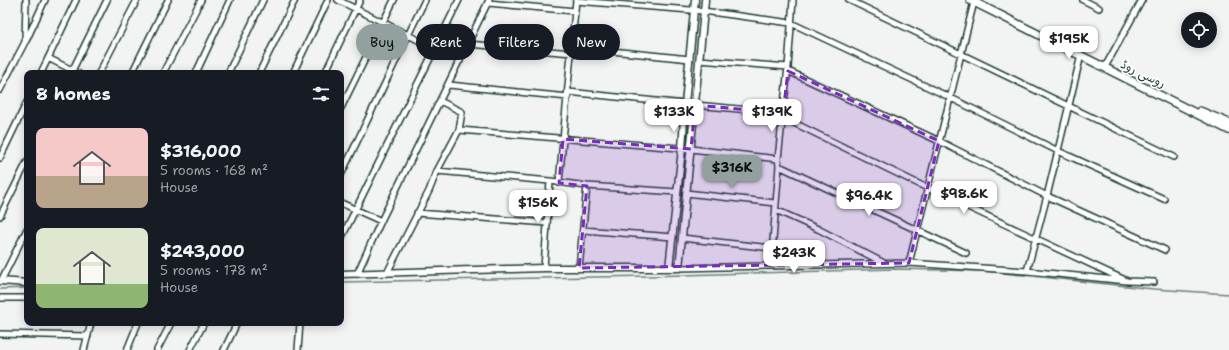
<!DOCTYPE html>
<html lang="en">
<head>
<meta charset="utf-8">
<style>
	:root { --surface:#171b24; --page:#20242c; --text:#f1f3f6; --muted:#9ea1a6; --accent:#92a19f }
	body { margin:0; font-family:"Shantell Sans","Playpen Sans Arabic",sans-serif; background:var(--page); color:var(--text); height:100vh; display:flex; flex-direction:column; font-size:15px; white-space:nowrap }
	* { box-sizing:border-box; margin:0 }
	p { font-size:13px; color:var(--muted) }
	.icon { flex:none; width:22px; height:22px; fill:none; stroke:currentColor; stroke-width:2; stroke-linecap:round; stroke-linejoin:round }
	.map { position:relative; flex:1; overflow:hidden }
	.sheet { position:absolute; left:24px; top:70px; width:320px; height:256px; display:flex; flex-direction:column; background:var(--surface); border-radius:8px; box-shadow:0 2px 10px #0003 }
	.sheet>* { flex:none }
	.top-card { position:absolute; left:356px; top:24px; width:380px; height:36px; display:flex; gap:8px }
	.tools { position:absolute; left:1181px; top:12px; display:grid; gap:8px }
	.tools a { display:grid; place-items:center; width:36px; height:36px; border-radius:50%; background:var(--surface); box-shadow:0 2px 10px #0003; font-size:20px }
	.price { position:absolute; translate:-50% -34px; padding:0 9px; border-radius:8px; background:#fff; color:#222; font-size:13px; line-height:26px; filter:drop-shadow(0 1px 2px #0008) }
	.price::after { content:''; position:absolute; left:50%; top:24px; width:12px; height:9px; margin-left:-6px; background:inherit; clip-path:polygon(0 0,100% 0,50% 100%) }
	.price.selected { background:var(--accent); color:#111 }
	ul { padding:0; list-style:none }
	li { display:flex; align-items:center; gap:12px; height:100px; padding:0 12px }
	li span { display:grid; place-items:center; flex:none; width:112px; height:80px; border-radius:8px; color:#555 }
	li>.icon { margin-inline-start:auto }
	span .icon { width:48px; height:48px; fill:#fffc; stroke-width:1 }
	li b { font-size:17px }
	h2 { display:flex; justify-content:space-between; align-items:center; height:48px; padding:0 12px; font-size:17px }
	.chip { padding:0 14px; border-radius:18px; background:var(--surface); box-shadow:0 2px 10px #0003; font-size:14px; line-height:36px }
	.chip.selected { background:var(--accent); color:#111 }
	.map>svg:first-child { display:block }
</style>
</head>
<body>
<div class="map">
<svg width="1229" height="350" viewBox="0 0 1229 350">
	<rect width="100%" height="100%" fill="#f2f3f3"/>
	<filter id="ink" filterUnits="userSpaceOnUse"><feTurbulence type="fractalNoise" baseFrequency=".025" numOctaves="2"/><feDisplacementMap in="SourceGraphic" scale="8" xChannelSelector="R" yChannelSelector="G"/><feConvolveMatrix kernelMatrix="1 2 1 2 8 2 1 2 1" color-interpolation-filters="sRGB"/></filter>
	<g filter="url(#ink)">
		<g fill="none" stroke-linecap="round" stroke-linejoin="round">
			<!-- stream -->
			<path stroke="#6d807b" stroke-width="1.5" d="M341,282l307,-6 247,-7 89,2 170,18 75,5
				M0,289l27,-1"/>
			<defs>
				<path id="minor" d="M338,0l122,61
					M849,0l325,157
					M1083,0l16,8
					M576,1l127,10 88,12 158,74 109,54 106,48
					M488,3l87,8
					M26,41l19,-41
					M468,44l104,9
					M572,47l118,12
					M48,58l30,15
					M699,60l89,7
					M1105,67l37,-67
					M788,71l151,70 108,55 118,54
					M41,73l35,-73
					M71,73l36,-73
					M99,73l38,-73
					M132,73l36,-73
					M163,73l38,-73
					M196,73l34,-73
					M228,73l35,-73
					M259,73l36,-73
					M293,73l35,-73
					M325,73l35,-73
					M449,85l119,12
					M0,90l25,-48 1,-42
					M568,92l117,12
					M695,105l88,8
					M341,108l53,-108
					M782,117l145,71 200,93 27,1
					M459,130l232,19 87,10
					M0,158l27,-56
					M779,166l187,87
					M437,171l113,10 37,5 90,6
					M341,175l84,-175
					M559,183l17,-183
					M686,193l89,10
					M341,203l40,18
					M776,210l42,19 66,34
					M417,213l130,10
					M0,216l27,-54
					M583,230l90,7
					M682,238l90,10
					M341,239l118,-239
					M909,263l65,-261
					M771,266l8,-100 -1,-7 10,-92 5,-67
					M544,268l6,-87
					M579,268l8,-82
					M679,268l230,-5 118,8 100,10
					M1027,271l20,-75 34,-141
					M387,273l42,-82 8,-20 22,-41 3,-18 -22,-11
					M357,274l24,-53 108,-221
					M1,281l26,-52
					M0,298h27
					M0,334l88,2
					M84,350l7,-27
					M127,350l11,-27
					M157,350l14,-27
					M190,350l14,-27
					M224,350l13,-27
					M298,350l2,-27"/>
				<path id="tertiary" d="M669,268l13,-119 3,-45 10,-104
					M341,274l203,-6h135l26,-268
					M0,281l27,2"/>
				<path id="secondary" d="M970,0l259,130
					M1200,111l29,12"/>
			</defs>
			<!-- minor casing -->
			<use href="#minor" stroke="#1f3d34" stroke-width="8"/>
			<!-- tertiary casing -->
			<use href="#tertiary" stroke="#1f3d34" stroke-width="9"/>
			<!-- secondary casing -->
			<use href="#secondary" stroke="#1f3d34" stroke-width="10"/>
			<!-- minor -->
			<use href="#minor" stroke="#fff" stroke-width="5"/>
			<!-- tertiary -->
			<use href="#tertiary" stroke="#fff" stroke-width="6"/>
			<!-- secondary -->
			<use href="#secondary" stroke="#fff" stroke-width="7"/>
		</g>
	</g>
	<!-- marked area -->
	<path fill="#7b2cbf" fill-opacity="0.2" stroke="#7b2cbf" stroke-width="3" stroke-dasharray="8 5" stroke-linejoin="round" d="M788,71l151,70 -30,122 -330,5 8,-82 -28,-3 4,-44 128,10 4,-44 88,8z"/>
	<g text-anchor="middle" stroke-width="3.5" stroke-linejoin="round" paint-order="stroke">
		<!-- street labels -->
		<g font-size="12" fill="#1f3d34" stroke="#fff">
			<text transform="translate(1143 74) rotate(26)" y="4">روسی روڈ</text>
		</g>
	</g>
</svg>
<div class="tools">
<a><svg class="icon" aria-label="locate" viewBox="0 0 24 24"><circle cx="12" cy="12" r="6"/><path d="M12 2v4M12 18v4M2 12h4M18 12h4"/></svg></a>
</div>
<b class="price" style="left:1069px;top:60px">$195K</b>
<b class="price" style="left:674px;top:133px">$133K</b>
<b class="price" style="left:772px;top:133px">$139K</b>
<b class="price selected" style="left:732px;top:189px">$316K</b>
<b class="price" style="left:964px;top:215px">$98.6K</b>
<b class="price" style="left:869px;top:217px">$96.4K</b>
<b class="price" style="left:538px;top:224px">$156K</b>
<b class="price" style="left:794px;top:274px">$243K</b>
<div class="top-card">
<a class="chip selected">Buy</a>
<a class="chip">Rent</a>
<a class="chip">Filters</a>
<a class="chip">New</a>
</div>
<section class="sheet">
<h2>8 homes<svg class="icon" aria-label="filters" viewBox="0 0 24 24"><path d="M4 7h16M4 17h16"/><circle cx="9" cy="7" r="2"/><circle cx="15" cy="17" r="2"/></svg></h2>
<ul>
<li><span style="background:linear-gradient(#f6c9c9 60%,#b9a48a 0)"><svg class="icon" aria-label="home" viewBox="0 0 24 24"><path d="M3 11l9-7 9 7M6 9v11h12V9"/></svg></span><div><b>$316,000</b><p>5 rooms · 168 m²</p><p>House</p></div></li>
<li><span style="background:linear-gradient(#dfe7d0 70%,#8fb573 0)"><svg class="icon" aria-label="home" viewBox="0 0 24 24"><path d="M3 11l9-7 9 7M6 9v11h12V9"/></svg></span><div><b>$243,000</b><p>5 rooms · 178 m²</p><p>House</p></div></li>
</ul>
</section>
</div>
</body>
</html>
